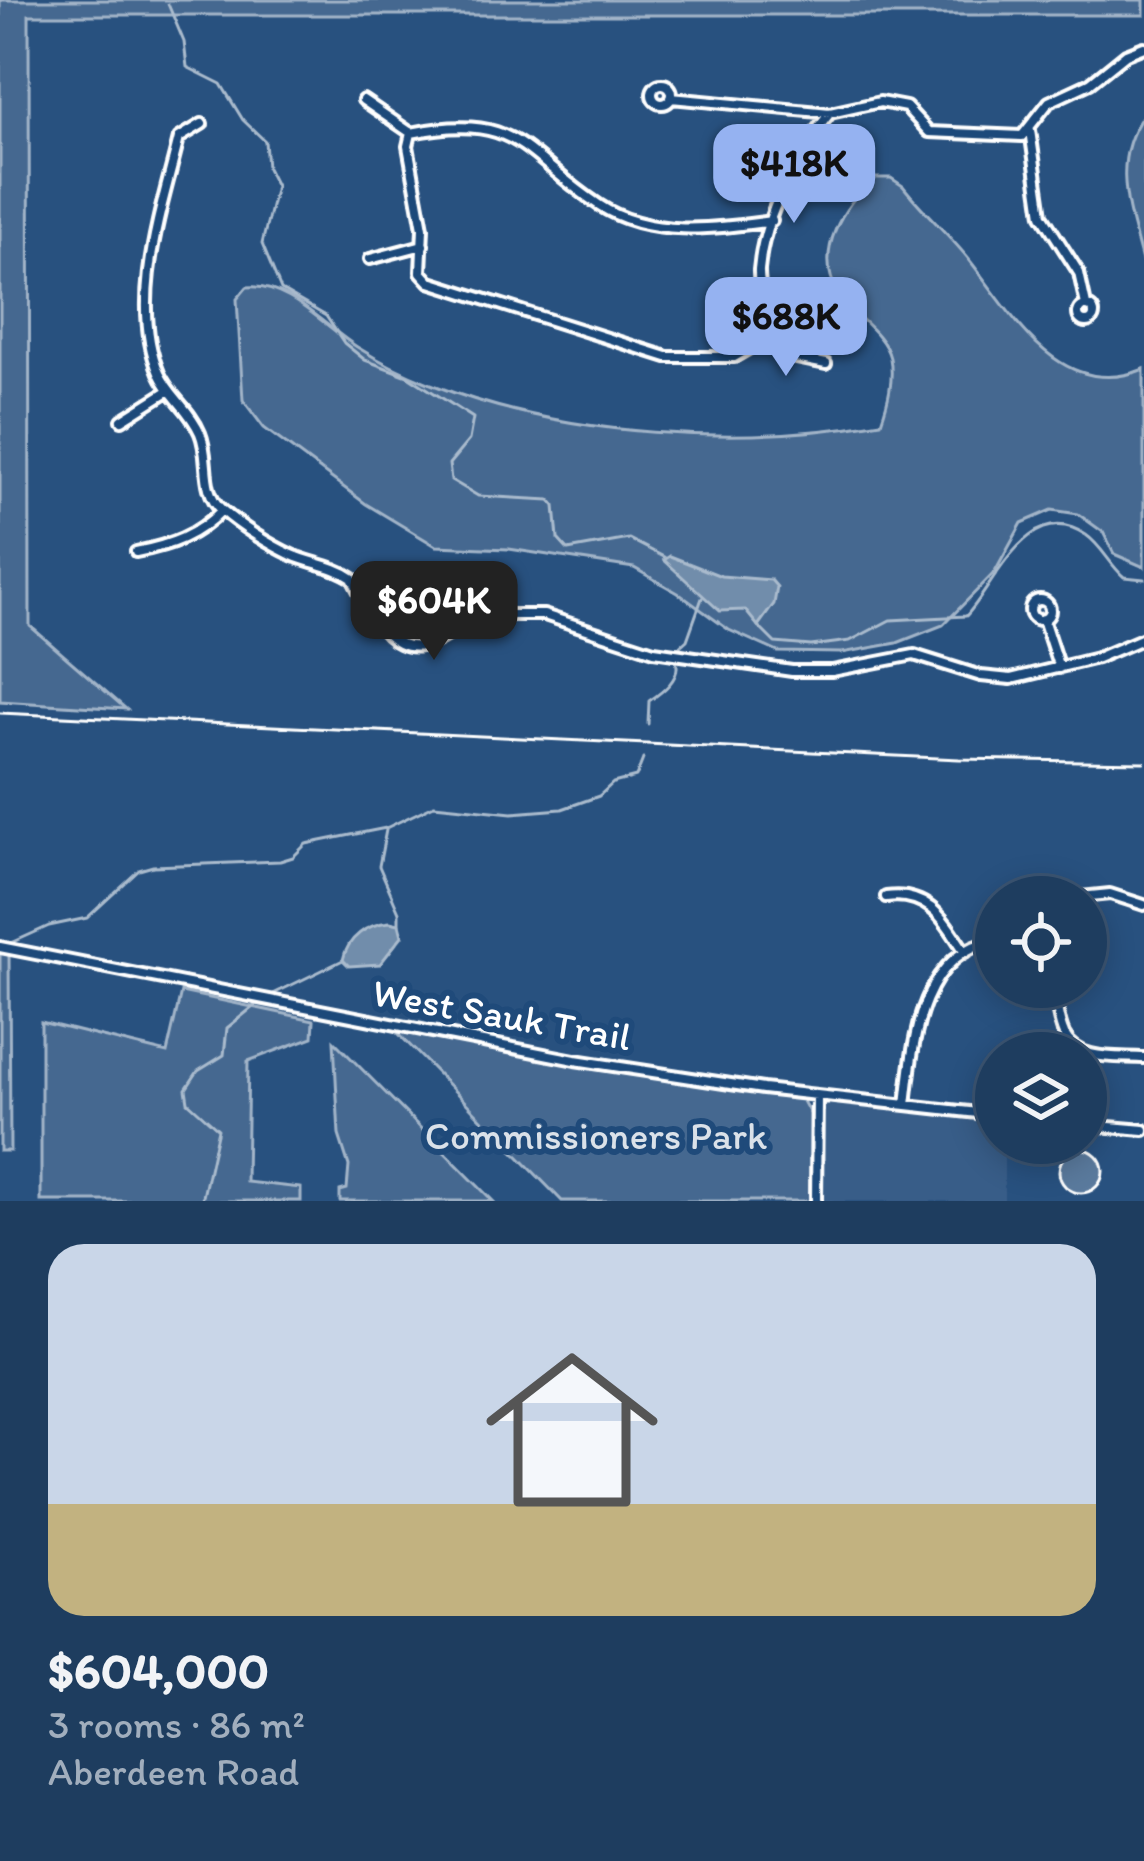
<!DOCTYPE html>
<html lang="en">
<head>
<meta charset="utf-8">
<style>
	:root { --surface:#1e3d5f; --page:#2b4868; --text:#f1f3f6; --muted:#a1aebd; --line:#3c5674; --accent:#95b2f1 }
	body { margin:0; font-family:Itim,sans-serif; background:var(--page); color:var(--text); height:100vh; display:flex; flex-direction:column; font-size:45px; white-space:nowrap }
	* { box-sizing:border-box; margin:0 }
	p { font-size:39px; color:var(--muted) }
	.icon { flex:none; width:66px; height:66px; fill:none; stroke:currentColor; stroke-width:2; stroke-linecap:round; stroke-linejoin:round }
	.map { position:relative; height:1201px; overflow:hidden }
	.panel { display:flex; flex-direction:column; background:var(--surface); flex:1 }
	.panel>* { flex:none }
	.fabs { position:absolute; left:975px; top:876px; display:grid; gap:24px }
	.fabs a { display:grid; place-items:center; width:132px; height:132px; border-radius:50%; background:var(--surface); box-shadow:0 6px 30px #0003,0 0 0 3px var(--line); font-size:60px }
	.price { position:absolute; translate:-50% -102px; padding:0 27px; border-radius:24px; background:var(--accent); color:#111; font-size:39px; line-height:78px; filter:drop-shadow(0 3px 6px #0008) }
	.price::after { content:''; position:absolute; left:50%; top:72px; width:36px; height:27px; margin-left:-18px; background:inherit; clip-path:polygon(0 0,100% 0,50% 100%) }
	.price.current { background:#222; color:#fff }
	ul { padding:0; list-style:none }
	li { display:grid; align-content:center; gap:24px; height:636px; padding:0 48px }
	li span { display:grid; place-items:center; height:372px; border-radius:36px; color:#555 }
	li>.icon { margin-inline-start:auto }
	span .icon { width:216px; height:216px; fill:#fffc; stroke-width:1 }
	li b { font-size:51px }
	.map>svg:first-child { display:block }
</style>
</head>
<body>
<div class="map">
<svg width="1144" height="1201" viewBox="0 0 1144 1201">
	<rect width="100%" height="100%" fill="#28517f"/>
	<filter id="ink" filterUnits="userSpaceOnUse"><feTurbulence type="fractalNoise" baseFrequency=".00833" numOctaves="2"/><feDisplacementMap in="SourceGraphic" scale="24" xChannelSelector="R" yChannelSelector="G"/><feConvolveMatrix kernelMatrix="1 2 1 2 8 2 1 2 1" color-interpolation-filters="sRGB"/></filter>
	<g filter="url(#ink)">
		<!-- built -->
		<path fill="#375d88" d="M840,1102l156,16v25h8v58h-183v-88l5,-10z"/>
		<!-- green -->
		<path fill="#446890" stroke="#a2b4c8" stroke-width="3" d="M0,0h1144v15h-1115l1,611 96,83 -126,-8z
			M1144,114v155c-13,-55 -36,-105 0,-155z
			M874,178h17l12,8c21,27 47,49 68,76 43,55 90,141 173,107v198l-30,-13 -11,-22 -25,-18 -26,-4 -30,13 -27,49 -52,53 -46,18 -55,10 -64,-1 -49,-22 -51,-37 -44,-25 -125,-19 -73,-3 -70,-42 -102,-76 -21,-28 -6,-101 10,-12c40,-5 79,41 110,60 22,14 49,27 74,37 131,53 312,63 450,38 7,-20 13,-42 9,-64 -6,-26 -39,-43 -52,-65 -25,-42 6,-88 36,-115z
			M0,949l9,2 1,200h-10z
			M181,992l133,28 -1,17 -65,24 -2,121 55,6v13h-260v-179l126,31z
			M394,1029l408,70 8,15v87h-248z
			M334,1041l159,160h-153v-10l7,-2 2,-23 -10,-31z"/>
		<!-- water -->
		<path fill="#718dab" stroke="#aabbcd" stroke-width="3" d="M670,556l51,20 50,4 6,7 -3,17 -16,22 -13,-16 -25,1 -56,-51z
			M390,922l9,2 3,12 -22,28 -31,2 -6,-6c5,-23 24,-36 47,-38z"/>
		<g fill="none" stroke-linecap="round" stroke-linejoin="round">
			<!-- stream -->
			<path stroke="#aabbcd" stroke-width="3" d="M168,4l16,38 3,25 34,17 22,36 22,21 2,27 9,18 -14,58 19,46 45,26 18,27 21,17 43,16 65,42 -4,22 -20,24 2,16 27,16 72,4 5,6 3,33 10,11 61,-11 35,18
				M758,626l17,17 36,3 39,-5 40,-21 76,-4c29,-31 63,-120 120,-81 15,10 24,30 38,42l20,2
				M678,648l9,-8 15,-42
				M648,724l1,-23c12,-8 33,-23 27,-40
				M386,830l-7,36 20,46v12
				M7,945l42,-19 38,-8 52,-48 14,-4 127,-5 13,-4 13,-13 80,-16 48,-23 78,8 50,-4 37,-13 14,-13 23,-6 7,-18
				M269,996l74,-36
				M202,1201l16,-72 -30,-27 -2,-13 12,-18 26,-16 3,-27 31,-25"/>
		</g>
		<!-- building -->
		<path fill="#5a7a9d" stroke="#fff" stroke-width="3" d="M1059 1171a22 22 0 1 1 44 0a22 22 0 1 1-44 0Z"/>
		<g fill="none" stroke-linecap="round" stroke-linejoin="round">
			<defs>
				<path id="minor" d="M652 94a10 10 0 1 1 20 0a10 10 0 1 1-20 0Z
					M671,98l159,15 50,-11 26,5 23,25 93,4 27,-34 41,-19 36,-29 18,-7
					M363,100l48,33c108,-22 110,20 188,72 49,33 118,24 173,16
					M202,124l-23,14c-17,71 -50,163 -20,235 10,23 31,36 41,60 11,26 -1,56 22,77 18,16 48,35 70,45 20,9 41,10 60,23 33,66 54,96 122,37h70l110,36 138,20h40l82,-16 67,21 30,3 86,-21 47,-20
					M1030,130l12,85 37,58 7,32
					M411,133l-3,13 15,82 -2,44 9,10 237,75h67l36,-21
					M370,259l53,-14
					M1078 314a8 8 0 1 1 16 0a8 8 0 1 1-16 0Z
					M770,336c-1,-22 -12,-44 -11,-66 4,-52 38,-118 71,-157
					M770,336l21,21 35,7
					M122,420l46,-29
					M136,552c35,-7 61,-16 86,-42
					M1030 610a10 10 0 1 1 20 0a10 10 0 1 1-20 0Z
					M1043,619l16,49
					M886,897c43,-6 58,23 79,55
					M1081,897l29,-3 34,11
					M0,947l575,113 188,29 233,26
					M1051,987c7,15 6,32 13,47 14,28 54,22 80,24
					M906,1105c7,-62 13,-152 90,-165
					M1086,1125l58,5
					M816,1201l1,-105"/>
			</defs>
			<!-- minor casing -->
			<use href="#minor" stroke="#fff" stroke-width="16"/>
			<!-- minor -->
			<use href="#minor" stroke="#1f4a7a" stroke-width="8"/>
			<!-- rail -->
			<path stroke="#fff" stroke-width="3" d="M0,713l959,46 185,3"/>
		</g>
	</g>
	<g text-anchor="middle" stroke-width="12" stroke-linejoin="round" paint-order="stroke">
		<!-- street labels -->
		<g font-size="39" fill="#fff" stroke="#1f4a7a">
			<text transform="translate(502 1014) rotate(10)" y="14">West Sauk Trail</text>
		</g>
		<!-- park labels -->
		<g font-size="39" fill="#dae1e9" stroke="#1f4a7a">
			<text x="596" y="1149">Commissioners Park</text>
		</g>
	</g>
</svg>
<div class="fabs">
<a><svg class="icon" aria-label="locate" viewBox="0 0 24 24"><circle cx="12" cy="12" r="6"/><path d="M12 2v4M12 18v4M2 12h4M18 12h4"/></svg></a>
<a><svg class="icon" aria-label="layers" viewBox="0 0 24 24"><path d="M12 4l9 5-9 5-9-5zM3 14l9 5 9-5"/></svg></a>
</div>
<b class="price" style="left:794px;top:226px">$418K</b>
<b class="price" style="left:786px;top:379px">$688K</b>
<b class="price current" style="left:434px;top:663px">$604K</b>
</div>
<section class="panel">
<ul>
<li><span style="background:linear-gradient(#c9d6e8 70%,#c2b280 0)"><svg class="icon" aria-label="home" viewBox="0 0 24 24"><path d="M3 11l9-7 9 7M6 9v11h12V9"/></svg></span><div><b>$604,000</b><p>3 rooms · 86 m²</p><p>Aberdeen Road</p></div></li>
</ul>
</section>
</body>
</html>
